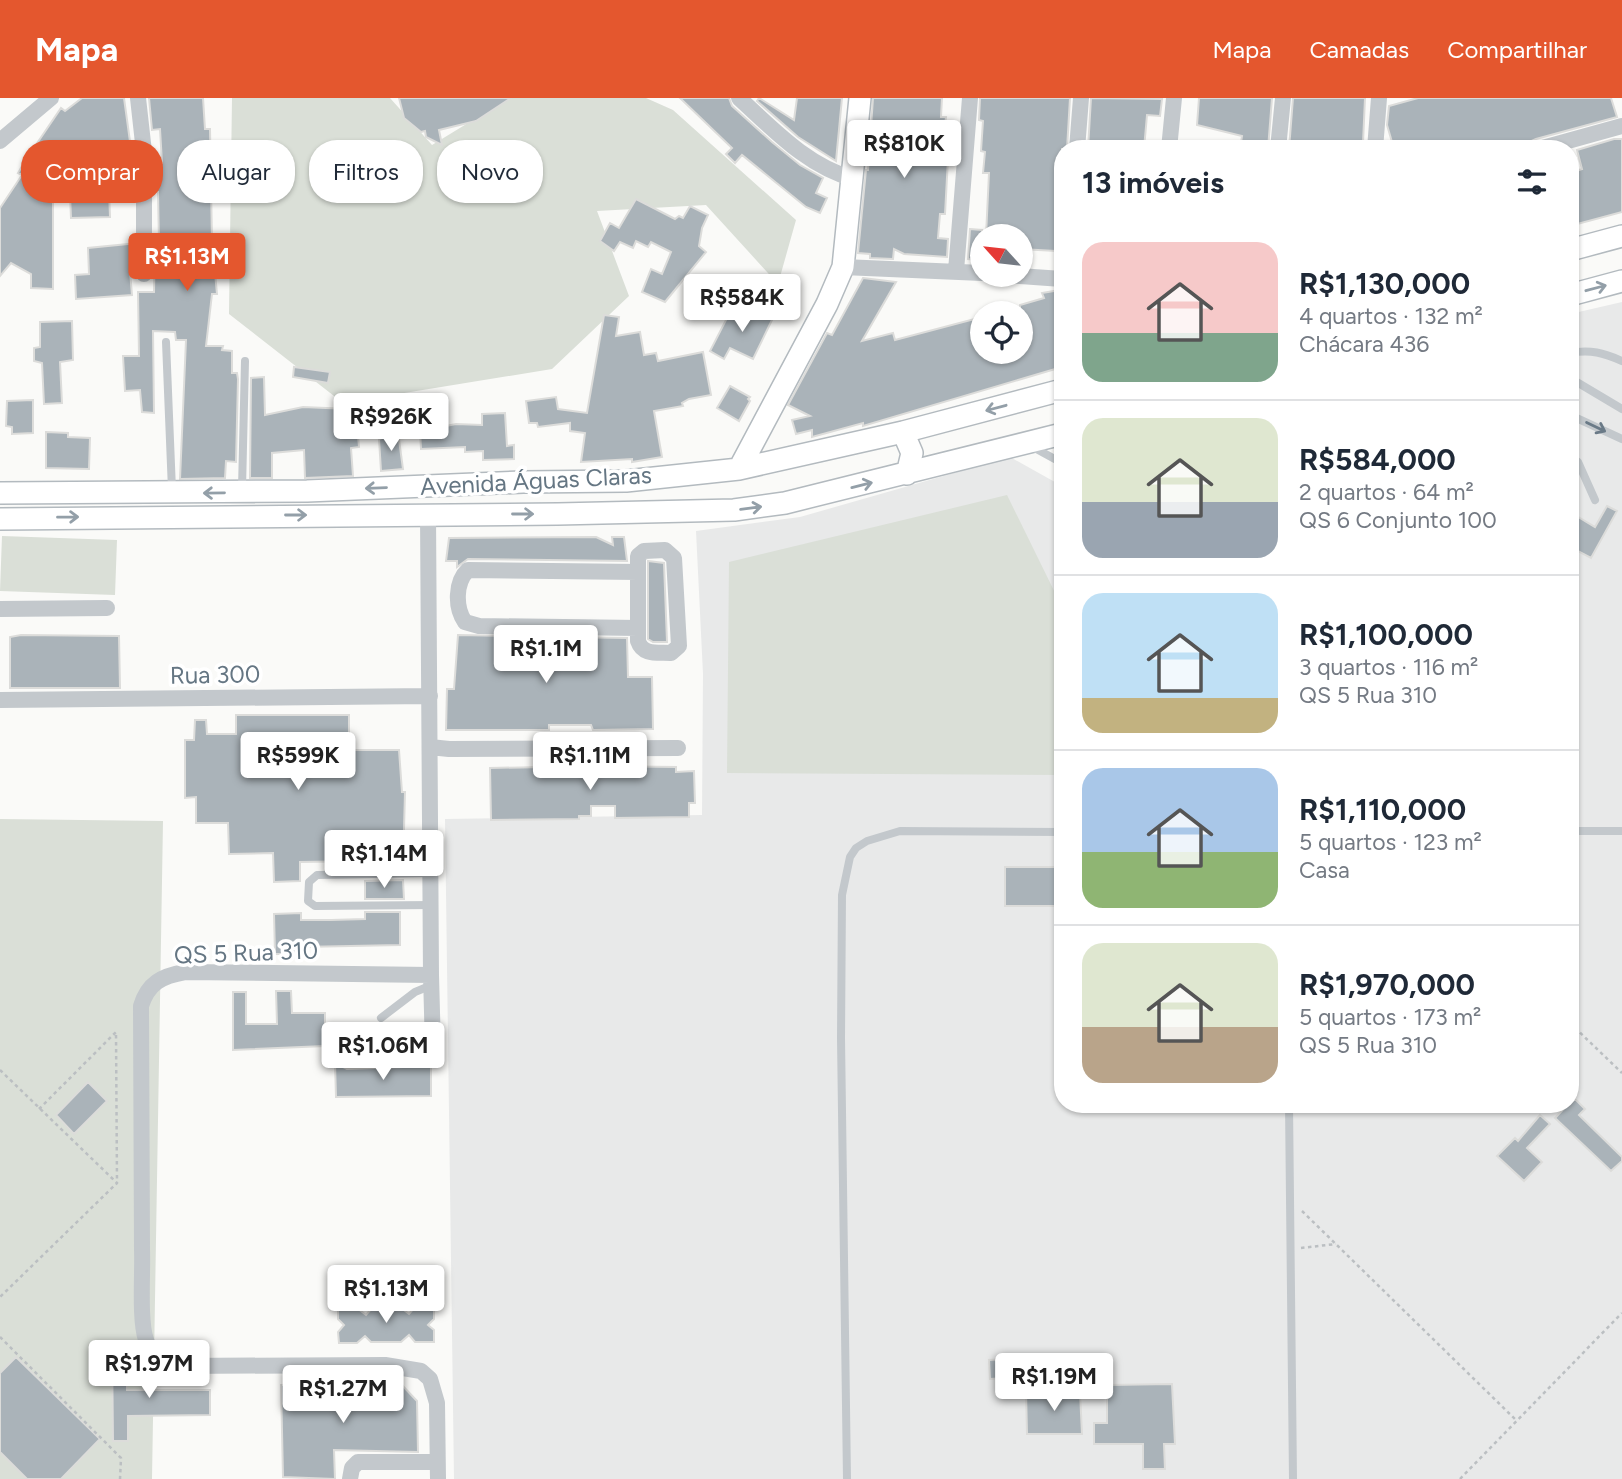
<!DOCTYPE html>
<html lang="pt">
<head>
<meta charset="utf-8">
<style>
	:root { --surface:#fff; --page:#f6f6f7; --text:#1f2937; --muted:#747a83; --line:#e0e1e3; --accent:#e4572e }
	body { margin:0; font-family:Figtree,sans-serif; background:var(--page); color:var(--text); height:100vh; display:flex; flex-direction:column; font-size:26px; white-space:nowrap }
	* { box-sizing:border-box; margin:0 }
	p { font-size:23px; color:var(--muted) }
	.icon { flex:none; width:38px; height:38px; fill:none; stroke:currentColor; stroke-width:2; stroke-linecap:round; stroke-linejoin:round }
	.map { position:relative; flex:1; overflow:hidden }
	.panel { position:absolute; left:1054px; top:42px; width:525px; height:973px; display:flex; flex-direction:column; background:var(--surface); border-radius:28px; box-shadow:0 2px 5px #0004 }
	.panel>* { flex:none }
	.guide { position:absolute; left:21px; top:42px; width:665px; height:63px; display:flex; gap:14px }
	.needle { width:46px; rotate:297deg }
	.buttons { position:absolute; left:970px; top:126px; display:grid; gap:14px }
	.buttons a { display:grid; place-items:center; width:63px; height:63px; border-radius:50%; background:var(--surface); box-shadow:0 2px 5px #0004; font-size:35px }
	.price { position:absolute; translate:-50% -60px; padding:0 16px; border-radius:7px; background:#fff; color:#222; font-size:23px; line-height:46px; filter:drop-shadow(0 2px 4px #0008) }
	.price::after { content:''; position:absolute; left:50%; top:42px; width:21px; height:16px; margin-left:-10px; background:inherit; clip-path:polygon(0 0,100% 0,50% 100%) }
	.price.selected { background:var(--accent); color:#fff }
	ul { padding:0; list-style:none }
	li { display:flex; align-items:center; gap:21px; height:175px; padding:0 28px }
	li+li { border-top:2px solid var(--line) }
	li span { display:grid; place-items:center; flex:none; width:196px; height:140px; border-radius:21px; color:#555 }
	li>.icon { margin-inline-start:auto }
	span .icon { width:84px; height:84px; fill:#fffc; stroke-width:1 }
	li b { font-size:30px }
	h2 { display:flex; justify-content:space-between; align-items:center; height:84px; padding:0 28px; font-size:30px }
	.tag { padding:0 24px; border-radius:28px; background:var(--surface); box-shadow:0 2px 5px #0004; font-size:24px; line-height:63px }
	.tag.selected { background:var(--accent); color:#fff }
	header { display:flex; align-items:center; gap:42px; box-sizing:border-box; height:98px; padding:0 35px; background:var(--accent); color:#fff }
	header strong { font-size:33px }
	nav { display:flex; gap:38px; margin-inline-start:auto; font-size:24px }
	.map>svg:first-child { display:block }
</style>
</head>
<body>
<header>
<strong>Mapa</strong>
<nav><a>Mapa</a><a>Camadas</a><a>Compartilhar</a></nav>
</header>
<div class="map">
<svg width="1622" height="1381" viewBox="0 0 1622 1381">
	<rect width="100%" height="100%" fill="#fafaf8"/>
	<!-- built -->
	<path fill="#e8e9e9" d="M1622,204v1177h-1168l-9,-660 257,-4 1,-141 -7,-143 104,-14 210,-60 52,29v618h508v-790z"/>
	<!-- green -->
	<path fill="#dadfd7" d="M232,0h158l42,47 77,-47h137l27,12 123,110 -18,64 -72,-79 -109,6 32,85 -77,73 -209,34 -114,-89z
		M1007,397l55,112v168l-335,-2 2,-211z
		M2,438l115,4 -2,55 -115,-4z
		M0,721l163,2 -11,658h-152z"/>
	<!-- building -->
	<path fill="#aab3b9" stroke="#dcdcda" stroke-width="2" d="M82,0h42l8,58 -4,2v14h-12l1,16 -8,2 1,27 -39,1 -1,-23 -17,1v93l-22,-1v-14l-20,-11 -11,13v-68l22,-33 -4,-2 7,-12 36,-53 4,3z
		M149,0h54l2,31h5l2,112 5,53h-5l-6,52h17l-1,4 10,1v22h5l1,6 -2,83 -10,-1 -1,17 -45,1 6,-139h-10l-1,-8 -22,-1 1,82 -12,-1 -2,-22 -15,1 -2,-35h16l-1,-64h16l1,-48h4l-1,-52h-3v-13h2v-16h5l-2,-34 -8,1z
		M399,0h112l-35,23 -37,9 3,15 -16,-8 -1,-6 -4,1 -17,-14z
		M680,0h49l3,8 40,36 28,23 23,13 -7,15 11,5 -7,15 -14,-6 -64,-52 -7,8 -9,-9 6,-6z
		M759,0l35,22 3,-22h45l-6,63 -38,-24 -41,-36z
		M873,0h69l-1,19h5l-2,18 -7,-1 -1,24 12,1 -3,55h-5l-2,24 10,1 -1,18 -43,-3 -10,-5 -1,10 -23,-1v-4l-12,-1 8,-83h2z
		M980,0h90l-3,51h-5l-4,64h3l-5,38 -36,-2v-13h-34l3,-63h-6l2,-21 -4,-1 2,-30 -4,-1z
		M1091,0l71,1 -2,17 -13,-1 -3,34h-56z
		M1199,0h73l-4,51h-28l2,-13 -45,-11z
		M1293,0h72l-2,45h-6l-1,6h-67z
		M1418,0h193l6,19 -81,22 -22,10h-120l-7,-24 2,-19z
		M1614,41h8v73l-52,14v-22l4,-1 -4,-15v-15l12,-4 -5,-19z
		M636,101l39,20 4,-3 4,2 7,-12 18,9 -6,13 -3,18 7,6 -41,50 -23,-10 9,-23 11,5 9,-22 -20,-10 -3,5 -12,-6 -3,7 -13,-6 -6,9 -14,-10 10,-18 9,5z
		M970,131l12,1v30l-14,-1z
		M128,146h6v26l-4,1 2,24 -56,4 -1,-24 14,-1 -1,-26z
		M863,180l33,4 -34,59 31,-8 2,7 87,-23v35h41l-3,-11v-36l24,-7 -2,-5 18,-3 2,8v69l-199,59v-3l-51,14v-7l-16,4 -4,-14 18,-4 -22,-11 39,-72 5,2z
		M746,208l26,14 -19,39 -23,-11 -6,11 -14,-8 18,-35 10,5z
		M604,217l15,2 -3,19 24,-4 4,23 12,-2 2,8 45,-9 8,43 -22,4 -7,4 1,3 -29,5 8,46 -30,5v-3l-51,3 4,-29 -15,-2v-8l-32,4 -1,-4h-8l-3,-22 30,-4 2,12 29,4z
		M72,223l1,39 -13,2 2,41 -18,1 -2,-41 -8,-2v-13l6,-1v-25z
		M294,269l36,5 -2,11 -35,-6z
		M264,279l1,38 38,-8 46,2 1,27h8l1,11 -8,1 2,28 -48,2 -1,-28 -32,3v25h-22l1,-100z
		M730,288l20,11 -2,2 2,2 -11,20 -22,-13z
		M33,302v33l-21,1v-7l-6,-1 1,-25z
		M505,315l2,33 7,-1v14l-31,1v-9l-18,1v-5l-44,2 -1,-18 36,-7 26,1v-11z
		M46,334l22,1v4l22,1 -1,31 -43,-1z
		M398,334l5,37 -22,2 -2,-32 8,-3v-3z
		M1607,408l10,5 -26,47 -21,-11v-35l25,15z
		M596,439l17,8 -1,-8h12l3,24 -159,-2 -11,8v-6h-11l3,-23z
		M648,463l16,2 3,79h-14l-5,-3z
		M21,537l98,1 1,52h-110v-51z
		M458,537l169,3 1,39h24l1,52 -60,1 -2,-5h-42v5h-103l1,-41h7z
		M236,617h113v35h50l3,42h3l-2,75 -39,1v-7l-64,1v19l-26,1 -1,-29 -44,1 -1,-31h-32v-26l-11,1v-58h9l1,-20h11l1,14h29z
		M594,668l82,1v5l18,-1 1,32h-6v14l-74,1v-12h-24v10h-12v3l-88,1 -1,-52z
		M1005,769h57v39h-57z
		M403,782l1,19h-39v-18z
		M365,814h35v33l-99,2v7h-26l-1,-40 27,-1v7h30l34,-1z
		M276,893h15l1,22h33v33l-92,4v-58h13v32h31z
		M335,965l12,6 84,-3v30l-95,1z
		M88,984l19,19 -33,33 -18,-19z
		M1572,1002h4l9,9 -6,6 43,42v4l-11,10 -56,-53z
		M1540,1017l10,9 -23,24 15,14 -18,19 -27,-25 18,-18 3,3z
		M400,1209l9,7 6,-7h19v12l-6,6 6,5v12h-19l-6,-7 -8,7h-30l-6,-6 -8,7h-18l-1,-11 6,-7 -6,-6v-11h19l9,7 6,-7z
		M112,1250l15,1v41h83v25l-82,1v25h-15z
		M16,1259l84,82 -39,40h-34l-27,-27v-79z
		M1005,1261v19l-15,1 -1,-19z
		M350,1285v12l34,-1v-11h16l17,18 1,51 -84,-2 1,29 -52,-2 -2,-92z
		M1172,1286l3,60h-11l1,25h-22v-25h-49v-21h13v-38z
		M1026,1293l54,1 2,42h-55z"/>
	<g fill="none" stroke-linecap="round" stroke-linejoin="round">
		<defs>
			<path id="secondary" d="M1570,152l52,-14
				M1570,197l52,-14
				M903,334l9,21 -5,21
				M739,371l88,-165 16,-37 17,-169
				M0,395l307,-2 216,-9 103,-1 113,-12 164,-37 159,-42
				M0,421l558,-5 176,-4 51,-7 277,-69"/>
		</defs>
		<!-- secondary casing -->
		<use href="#secondary" stroke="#b3babf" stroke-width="24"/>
		<!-- path -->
		<path stroke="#bbbfc2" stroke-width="2.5" stroke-dasharray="3.5 3.5" stroke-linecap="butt" d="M1570,925l52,50
			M0,972l117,113 -117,114
			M39,1011l77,-77 1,151
			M1302,1113l215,210
			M1301,1150l35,-4
			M0,1239l121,121 -1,21
			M1460,1381l162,-166"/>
		<!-- lane -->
		<path stroke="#c3c8cc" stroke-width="8" d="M166,244l6,148
			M1570,255c20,-4 34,0 52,8
			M1570,280l52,31
			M1570,317l52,24
			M1031,348l31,17
			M1570,358l8,6 17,38
			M242,391l3,-128
			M1570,733h52
			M431,775l-114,2 -8,7 -1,19 7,5 117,-1
			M381,920l34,-26 17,-7
			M1289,1006l4,375
			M847,1381l-6,-441 1,-143 8,-38 6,-9 11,-7 33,-10 162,1"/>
		<!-- street -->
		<path stroke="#c3c8cc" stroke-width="16" d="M138,0l6,54v122
			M739,0c35,32 68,68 115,81
			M0,43l51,-43
			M1077,51l4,-51
			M1169,51l5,-51
			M1278,51l5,-51
			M1375,51l4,-51
			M1539,51l83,-23
			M843,169l139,6
			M956,173l14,-173
			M1007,177l55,4
			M428,416l3,461 -246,-3c-23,4 -37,11 -44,34 0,81 0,162 1,243 1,24 -3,70 4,91 4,15 19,21 32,26l207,-1 36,6 9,8 7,24 1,76
			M665,452l9,8 5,88 -8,7c-13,-1 -28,3 -33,-12v-85l6,-5z
			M0,511l107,-1
			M638,530l-159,-2 -14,-4c-10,-14 -10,-40 3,-52l170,2
			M0,602l430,-4
			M430,649l19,2 229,-1
			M347,961l81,-3 5,-7 -2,-74
			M350,1381l2,-11 6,-6h79"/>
		<!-- secondary -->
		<use href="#secondary" stroke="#fff" stroke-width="21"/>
	</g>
	<!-- one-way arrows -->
	<defs><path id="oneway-shaft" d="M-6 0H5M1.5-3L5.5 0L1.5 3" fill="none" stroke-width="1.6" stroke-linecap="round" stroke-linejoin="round" transform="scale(1.75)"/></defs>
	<g stroke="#939fa8">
		<use href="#oneway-shaft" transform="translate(1596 190) rotate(-15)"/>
		<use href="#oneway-shaft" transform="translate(996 310) rotate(165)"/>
		<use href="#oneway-shaft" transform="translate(862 387) rotate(-14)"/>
		<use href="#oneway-shaft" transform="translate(376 390) rotate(178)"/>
		<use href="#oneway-shaft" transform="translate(214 395) rotate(179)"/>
		<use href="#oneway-shaft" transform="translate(751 410) rotate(-7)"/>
		<use href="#oneway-shaft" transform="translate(523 416)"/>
		<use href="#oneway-shaft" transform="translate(296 417)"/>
		<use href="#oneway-shaft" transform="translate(68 419) rotate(-1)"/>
	</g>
	<use stroke="#6a7a87" href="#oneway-shaft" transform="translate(1596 329) rotate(26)"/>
	<g text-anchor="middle" stroke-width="7" stroke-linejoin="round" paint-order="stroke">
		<!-- street labels -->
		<g font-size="24" fill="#657683" stroke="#fff">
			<text transform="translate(536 383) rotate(-3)" y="8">Avenida Águas Claras</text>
			<text transform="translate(215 577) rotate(-1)" y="8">Rua 300</text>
			<text transform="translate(246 855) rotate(-2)" y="8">QS 5 Rua 310</text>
		</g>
	</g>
</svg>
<div class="buttons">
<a><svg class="needle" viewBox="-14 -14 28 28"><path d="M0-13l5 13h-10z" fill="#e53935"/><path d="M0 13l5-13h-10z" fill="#747a83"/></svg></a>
<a><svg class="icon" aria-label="locate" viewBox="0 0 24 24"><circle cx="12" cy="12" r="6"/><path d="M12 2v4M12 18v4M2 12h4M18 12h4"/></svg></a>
</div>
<b class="price" style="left:904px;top:82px">R$810K</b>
<b class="price selected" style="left:187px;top:195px">R$1.13M</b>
<b class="price" style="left:742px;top:236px">R$584K</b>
<b class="price" style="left:391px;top:355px">R$926K</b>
<b class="price" style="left:546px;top:587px">R$1.1M</b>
<b class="price" style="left:298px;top:694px">R$599K</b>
<b class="price" style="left:590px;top:694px">R$1.11M</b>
<b class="price" style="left:384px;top:792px">R$1.14M</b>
<b class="price" style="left:383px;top:984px">R$1.06M</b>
<b class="price" style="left:386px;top:1227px">R$1.13M</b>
<b class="price" style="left:149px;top:1302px">R$1.97M</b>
<b class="price" style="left:1054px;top:1315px">R$1.19M</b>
<b class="price" style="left:343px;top:1327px">R$1.27M</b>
<div class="guide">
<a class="tag selected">Comprar</a>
<a class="tag">Alugar</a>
<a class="tag">Filtros</a>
<a class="tag">Novo</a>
</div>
<section class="panel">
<h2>13 imóveis<svg class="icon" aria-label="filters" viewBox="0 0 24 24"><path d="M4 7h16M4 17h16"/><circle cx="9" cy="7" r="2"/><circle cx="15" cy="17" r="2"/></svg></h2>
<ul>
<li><span style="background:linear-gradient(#f6c9c9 65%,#7fa58c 0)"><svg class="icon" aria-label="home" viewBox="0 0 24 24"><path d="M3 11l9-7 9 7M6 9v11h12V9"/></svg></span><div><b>R$1,130,000</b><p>4 quartos · 132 m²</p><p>Chácara 436</p></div></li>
<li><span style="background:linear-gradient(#dfe7d0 60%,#9aa5b1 0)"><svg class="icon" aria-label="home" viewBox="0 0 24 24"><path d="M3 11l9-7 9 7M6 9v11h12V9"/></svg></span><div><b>R$584,000</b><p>2 quartos · 64 m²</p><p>QS 6 Conjunto 100</p></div></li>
<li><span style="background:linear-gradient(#bfe0f5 75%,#c2b280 0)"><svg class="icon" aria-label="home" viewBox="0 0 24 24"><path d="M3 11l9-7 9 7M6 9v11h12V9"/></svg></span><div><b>R$1,100,000</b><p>3 quartos · 116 m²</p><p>QS 5 Rua 310</p></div></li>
<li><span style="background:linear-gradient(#a9c7e8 60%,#8fb573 0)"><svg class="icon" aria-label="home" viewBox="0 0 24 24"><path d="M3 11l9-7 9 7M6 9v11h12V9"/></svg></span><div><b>R$1,110,000</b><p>5 quartos · 123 m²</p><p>Casa</p></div></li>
<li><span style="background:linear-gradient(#dfe7d0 60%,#b9a48a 0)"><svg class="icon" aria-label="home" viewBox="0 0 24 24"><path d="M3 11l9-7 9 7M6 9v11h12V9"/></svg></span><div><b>R$1,970,000</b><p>5 quartos · 173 m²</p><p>QS 5 Rua 310</p></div></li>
</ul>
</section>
</div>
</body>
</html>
